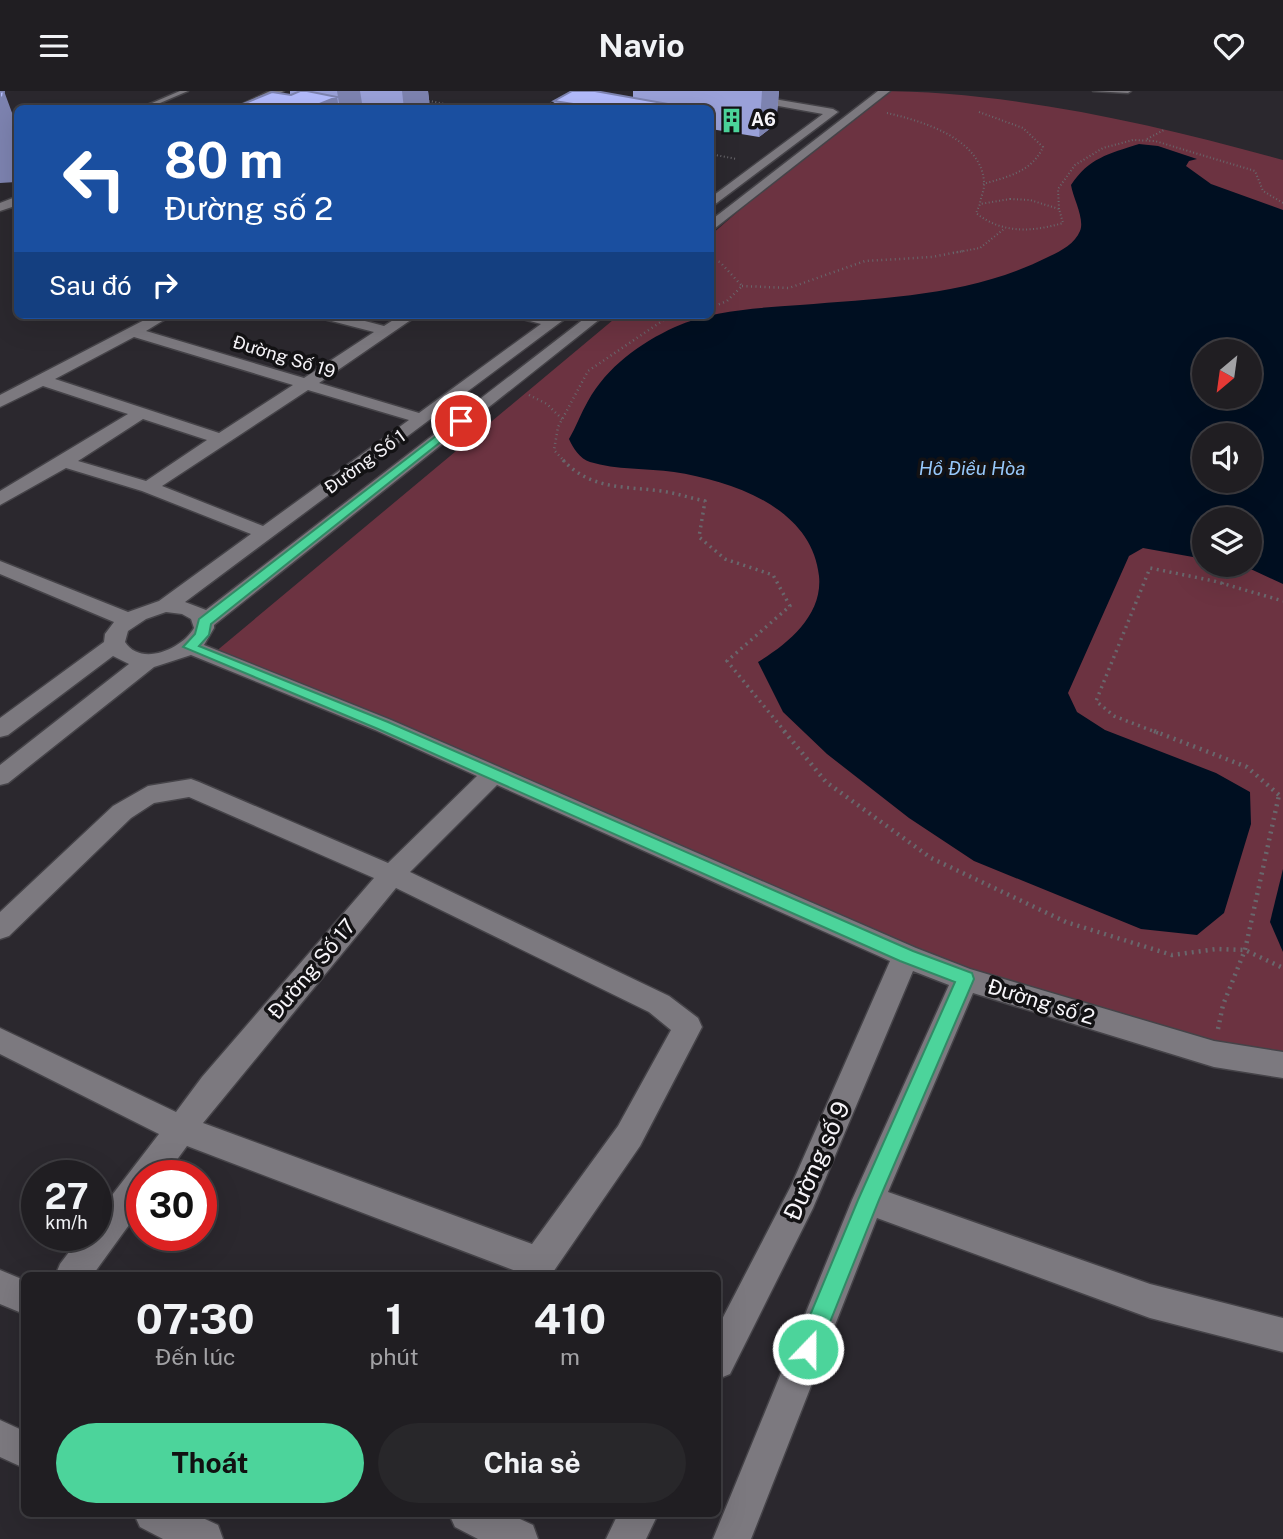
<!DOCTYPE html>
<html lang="vi">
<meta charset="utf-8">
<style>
body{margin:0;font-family:"Public Sans",sans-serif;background:#28272a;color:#f1f3f6;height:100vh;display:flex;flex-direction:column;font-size:26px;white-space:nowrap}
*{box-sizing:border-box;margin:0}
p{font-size:23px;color:#a2a2a5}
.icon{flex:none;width:38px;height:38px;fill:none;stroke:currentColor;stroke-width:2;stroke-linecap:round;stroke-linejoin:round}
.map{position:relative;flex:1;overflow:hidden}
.details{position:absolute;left:21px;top:1181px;width:700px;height:245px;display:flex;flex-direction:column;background:#201e22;border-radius:10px;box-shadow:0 7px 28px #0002,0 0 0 2px #3d3c40}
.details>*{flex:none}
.top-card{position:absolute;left:14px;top:14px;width:700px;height:214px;border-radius:10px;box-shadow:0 7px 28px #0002,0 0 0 2px #3d3c40;background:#1a4fa0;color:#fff;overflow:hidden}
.needle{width:46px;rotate:209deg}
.fabs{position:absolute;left:1192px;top:248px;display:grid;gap:14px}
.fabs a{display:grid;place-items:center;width:70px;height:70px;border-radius:50%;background:#201e22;box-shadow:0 7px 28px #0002,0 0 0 2px #3d3c40;font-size:35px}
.speed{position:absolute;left:21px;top:1069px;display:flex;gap:14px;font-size:35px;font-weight:700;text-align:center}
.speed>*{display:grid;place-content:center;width:91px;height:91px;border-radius:50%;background:#201e22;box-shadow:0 7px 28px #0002,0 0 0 2px #3d3c40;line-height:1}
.speed small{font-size:18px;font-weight:400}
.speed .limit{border:10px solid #d22;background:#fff;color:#111}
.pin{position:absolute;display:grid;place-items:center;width:60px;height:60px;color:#fff;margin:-30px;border:4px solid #fff;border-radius:50%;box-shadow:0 2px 7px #0007}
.me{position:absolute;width:77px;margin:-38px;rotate:22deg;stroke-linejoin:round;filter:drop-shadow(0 0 5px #0008)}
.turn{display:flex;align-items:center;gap:24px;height:147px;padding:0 35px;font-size:32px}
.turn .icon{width:91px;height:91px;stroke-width:2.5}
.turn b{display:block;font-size:49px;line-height:60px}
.then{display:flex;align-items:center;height:66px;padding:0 35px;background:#0003;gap:14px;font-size:26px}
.eta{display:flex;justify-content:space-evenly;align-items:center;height:119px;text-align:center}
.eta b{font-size:42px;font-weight:700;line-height:49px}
.primary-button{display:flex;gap:14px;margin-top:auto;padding:14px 35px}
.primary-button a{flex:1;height:80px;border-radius:42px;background:#4cd49b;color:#111;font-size:28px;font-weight:700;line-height:80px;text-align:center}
.primary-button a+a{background:#28272a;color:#f1f3f6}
header{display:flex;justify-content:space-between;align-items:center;height:91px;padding:0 35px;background:#201e22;font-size:32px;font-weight:700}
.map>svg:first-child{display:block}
.green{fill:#6c3341;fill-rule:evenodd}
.water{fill:#000f21;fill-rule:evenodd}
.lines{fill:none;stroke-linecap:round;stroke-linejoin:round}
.service-casing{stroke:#454348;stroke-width:3}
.minor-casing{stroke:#454348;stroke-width:3}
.path-far3{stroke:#69676c;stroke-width:2;stroke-dasharray:1 2.5;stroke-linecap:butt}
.path-far2{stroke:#69676c;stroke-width:2.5;stroke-dasharray:1 3.5;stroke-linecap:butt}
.path-far1{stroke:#69676c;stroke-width:3.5;stroke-dasharray:2 4.5;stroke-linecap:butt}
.path{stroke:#69676c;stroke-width:4.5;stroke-dasharray:2 5;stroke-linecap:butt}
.service{fill:#7c797f;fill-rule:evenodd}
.minor{fill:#7c797f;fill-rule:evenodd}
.wall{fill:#9aa1d9}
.shaded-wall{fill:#7d83b0}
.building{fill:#b3bbfc;stroke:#7d83b0;stroke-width:2}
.route{fill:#4cd49b;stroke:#318a65;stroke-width:2}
.labels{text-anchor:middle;stroke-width:7;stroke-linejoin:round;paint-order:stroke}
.far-poi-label{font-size:18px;font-weight:bold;fill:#f6f4f8;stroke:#131214;text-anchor:start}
.far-street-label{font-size:18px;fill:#f6f4f8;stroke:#131214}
.far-water-label{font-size:19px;font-style:italic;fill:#97c8fa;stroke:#131214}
.street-label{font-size:21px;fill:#f6f4f8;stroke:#131214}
.near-street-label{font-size:24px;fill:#f6f4f8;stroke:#131214}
</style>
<header><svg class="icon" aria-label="menu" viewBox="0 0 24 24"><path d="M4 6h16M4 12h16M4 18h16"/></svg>Navio<svg class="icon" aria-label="heart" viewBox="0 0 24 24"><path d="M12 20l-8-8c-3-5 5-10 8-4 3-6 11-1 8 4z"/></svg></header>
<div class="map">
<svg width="1283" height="1448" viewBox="0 0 1283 1448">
<rect width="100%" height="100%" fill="#2b282e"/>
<path class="green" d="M876 0C1010 0 1154 33 1283 69V969L1214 958 908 861 214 562 619 224H710L711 144ZM1204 261H1250V306H1204ZM1204 345H1250V390H1204ZM1204 429H1250V474H1204Z"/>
<g class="water">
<path d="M1139 53 1158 55 1197 68 1189 70 1186 75 1211 93 1283 119V493L1242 474H1250V429H1204V468L1143 457 1129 465 1068 602 1077 621 1105 639 1216 682 1250 701 1251 733 1224 822 1197 844 1141 838 974 770 909 727 827 663 783 621 758 571C788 553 823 524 819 485 812 417 733 390 674 381 647 377 616 379 590 371 580 368 573 357 569 348 576 336 581 322 588 310 607 276 640 252 675 236 713 219 759 217 800 214 884 207 971 205 1048 166 1059 161 1075 153 1080 140 1085 128 1073 107 1071 94 1089 67 1108 63 1139 53ZM1204 261H1250V306H1204ZM1204 345H1250V390H1204Z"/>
<path d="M1283 778V861L1270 831Z"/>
</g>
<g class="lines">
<defs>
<g id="service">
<path d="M180 0H188L146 18H138Z"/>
<path d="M1093 0H1131L1128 2Z"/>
</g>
<g id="minor">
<path d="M270 0H284L247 18H232Z"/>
<path d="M878 0H890L710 141V130Z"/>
<path d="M744 3 833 18 838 21 710 117V107L823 23 740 8 739 6Z"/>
<path d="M18 105V114L0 120V112Z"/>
<path d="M154 224H172L146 240 304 287 374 241 320 227 318 224H342L384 235 401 224H418L319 292 419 322 541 233 519 227 517 224H570L185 511 206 519 589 224H605L214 534V537L204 554 391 629 916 857 970 878 1214 950 1283 961V987L1214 976 973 902 888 1101 1150 1193 1283 1227V1261L1150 1227 877 1127 751 1448H713L852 1109 949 894 913 880 813 1117 730 1283 718 1288V1236L791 1095 890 870 497 694 410 781 669 905 698 927 702 936 640 1055 551 1184 529 1185 187 1055 165 1085H142V1116L92 1185H55L60 1173 82 1144H96V1125L159 1043 0 963V937L176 1021 202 986 374 787 189 706 154 712 131 727 9 845 0 848V821L113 715 148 695 191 688 199 691 388 772 477 685 375 639 191 564 154 576 8 692 0 694V674L129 573 113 565 8 644 0 646V627L104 551 105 543 114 531 0 483V470L128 521 159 510 251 443 142 400 66 377 0 414V400L128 323 43 295 0 316V304ZM134 246 293 294 219 342 55 288ZM308 299 409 329 263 435 162 395ZM143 328 207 349 146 390 78 370ZM166 521 182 523 191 528 194 537C182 558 141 576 125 551L128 540 146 528ZM396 797 649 921 671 939 618 1035 532 1153 203 1032Z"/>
<path d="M0 1179 24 1189V1223L0 1213Z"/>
<path d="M0 1329 24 1340V1377L0 1366Z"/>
<path d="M134 1423H194L218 1434 223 1448H163L140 1436Z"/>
<path d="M449 1423H509L533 1434 538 1448H478L455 1436Z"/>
<path d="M618 1423H658L646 1448H606Z"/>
</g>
</defs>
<use href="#service" class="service-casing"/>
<use href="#minor" class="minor-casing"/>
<g class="path-far3">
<path d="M425 9 469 18"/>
<path d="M541 18 559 8"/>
<path d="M979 21 1023 37 1043 56C1032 81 1007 86 983 93"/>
<path d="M887 22C922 30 980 47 984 90 985 98 981 105 980 112"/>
<path d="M1147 48 1164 39"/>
<path d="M710 63 737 68"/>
<path d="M1010 108 1030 109 1059 118 1063 132C1032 141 1002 143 976 122L980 113Z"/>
<path d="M1059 118 1058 98 1075 74 1103 57 1133 49 1155 50 1255 80 1263 100 1283 112"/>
<path d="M953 162 980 157 1004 138"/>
</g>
<g class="path-far2">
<path d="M710 168 720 171 742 195 727 210 710 217"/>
<path d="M742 195 789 197 865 170 932 166 963 160"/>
<path d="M529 304 547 313 562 328"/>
<path d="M565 371 554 359 558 336 588 280 671 224"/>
</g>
<g class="path-far1">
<path d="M563 369C591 399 624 395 661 400 676 402 690 407 705 410L699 446 725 468 773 484 790 515 727 570 786 642"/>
<path d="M1222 493 1229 474"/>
<path d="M1158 642 1114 625 1096 610 1150 477 1214 490 1283 510"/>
</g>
<g class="path">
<path d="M784 640 826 691 931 767 1066 831 1172 864 1217 858 1245 859 1283 877"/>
<path d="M1154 640 1247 676 1279 704"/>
<path d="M1218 938 1223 914 1245 859 1279 704"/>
</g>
<use href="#service" class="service"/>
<use href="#minor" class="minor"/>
</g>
<g class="wall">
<path d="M290 0H428L430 18H238V15L290 4Z"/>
<path d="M633 0H779L776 33 759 46 711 38 710 47V18H555L554 10 633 7Z"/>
</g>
<g class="shaded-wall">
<path d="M4 0 18 38V67H12L18 84 16 91 0 92V7Z"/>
<path d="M337 0H360L363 18H340Z"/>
<path d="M402 0H428L430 18H404Z"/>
<path d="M762 0H779L776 33 759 46Z"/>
<path d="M337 6 339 18 322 12Z"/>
</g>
<g class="building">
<path d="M4 0 3 6 0 7V1Z"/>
<path d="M300 0H307L337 6 322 12 351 18H249L238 15 272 1 291 4Z"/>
<path d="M572 0H595L696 18H590L592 16 554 10Z"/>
</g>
<path class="route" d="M458 328 467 330 211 533 209 544 199 555 388 631 913 860 972 882 974 888 879 1109 816 1266 808 1269 800 1266 796 1258 858 1109 955 891 900 870 378 638 183 556 195 543 199 528Z"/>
<defs>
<symbol id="building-bare" viewBox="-9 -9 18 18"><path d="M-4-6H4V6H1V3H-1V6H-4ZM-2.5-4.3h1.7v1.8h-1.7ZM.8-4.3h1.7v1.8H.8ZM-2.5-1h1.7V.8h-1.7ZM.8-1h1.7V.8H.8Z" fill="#4cd49b" stroke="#131214" stroke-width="2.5" paint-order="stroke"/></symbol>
</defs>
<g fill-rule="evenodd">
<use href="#building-bare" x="714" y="12" width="35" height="35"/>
</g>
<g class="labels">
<g class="far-poi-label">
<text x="751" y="35">A6</text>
</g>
<g class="far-street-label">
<text transform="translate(284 266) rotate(17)" y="6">Đường Số 19</text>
<text transform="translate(365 371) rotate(-36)" y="6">Đường Số 1</text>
</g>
<g class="far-water-label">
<text x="972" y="384">Hồ Điều Hòa</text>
</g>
<g class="street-label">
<text transform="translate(312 878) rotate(-50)" y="7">Đường Số 17</text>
<text transform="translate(1041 911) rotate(17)" y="7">Đường số 2</text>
</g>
<g class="near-street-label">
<text transform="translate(817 1070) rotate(-66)" y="8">Đường số 9</text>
</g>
</g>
</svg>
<div class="fabs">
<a><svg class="needle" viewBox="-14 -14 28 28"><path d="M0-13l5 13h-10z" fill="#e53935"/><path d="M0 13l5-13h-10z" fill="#a2a2a5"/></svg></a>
<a><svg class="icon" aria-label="sound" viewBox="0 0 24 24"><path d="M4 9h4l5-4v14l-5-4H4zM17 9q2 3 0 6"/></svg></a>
<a><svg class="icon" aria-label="layers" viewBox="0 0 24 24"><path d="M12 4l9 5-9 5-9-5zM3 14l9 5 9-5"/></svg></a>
</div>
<div class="speed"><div>27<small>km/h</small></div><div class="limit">30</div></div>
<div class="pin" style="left:461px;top:330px;background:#d93025"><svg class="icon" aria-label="arrive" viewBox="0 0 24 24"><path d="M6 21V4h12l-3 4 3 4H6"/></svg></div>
<svg class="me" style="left:808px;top:1258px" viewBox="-20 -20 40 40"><circle r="17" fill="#4cd49b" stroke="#fff" stroke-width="3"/><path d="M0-11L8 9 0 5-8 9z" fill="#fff"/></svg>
<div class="top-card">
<div class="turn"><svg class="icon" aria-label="left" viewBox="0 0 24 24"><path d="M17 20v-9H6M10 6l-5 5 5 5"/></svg><div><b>80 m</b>Đường số 2</div></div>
<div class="then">Sau đó<svg class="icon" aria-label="right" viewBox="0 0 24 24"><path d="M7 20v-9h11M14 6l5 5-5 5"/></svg></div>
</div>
<section class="details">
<div class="eta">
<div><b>07:30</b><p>Đến lúc</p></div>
<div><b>1</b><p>phút</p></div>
<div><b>410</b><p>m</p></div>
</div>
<div class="primary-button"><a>Thoát</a><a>Chia sẻ</a></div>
</section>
</div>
